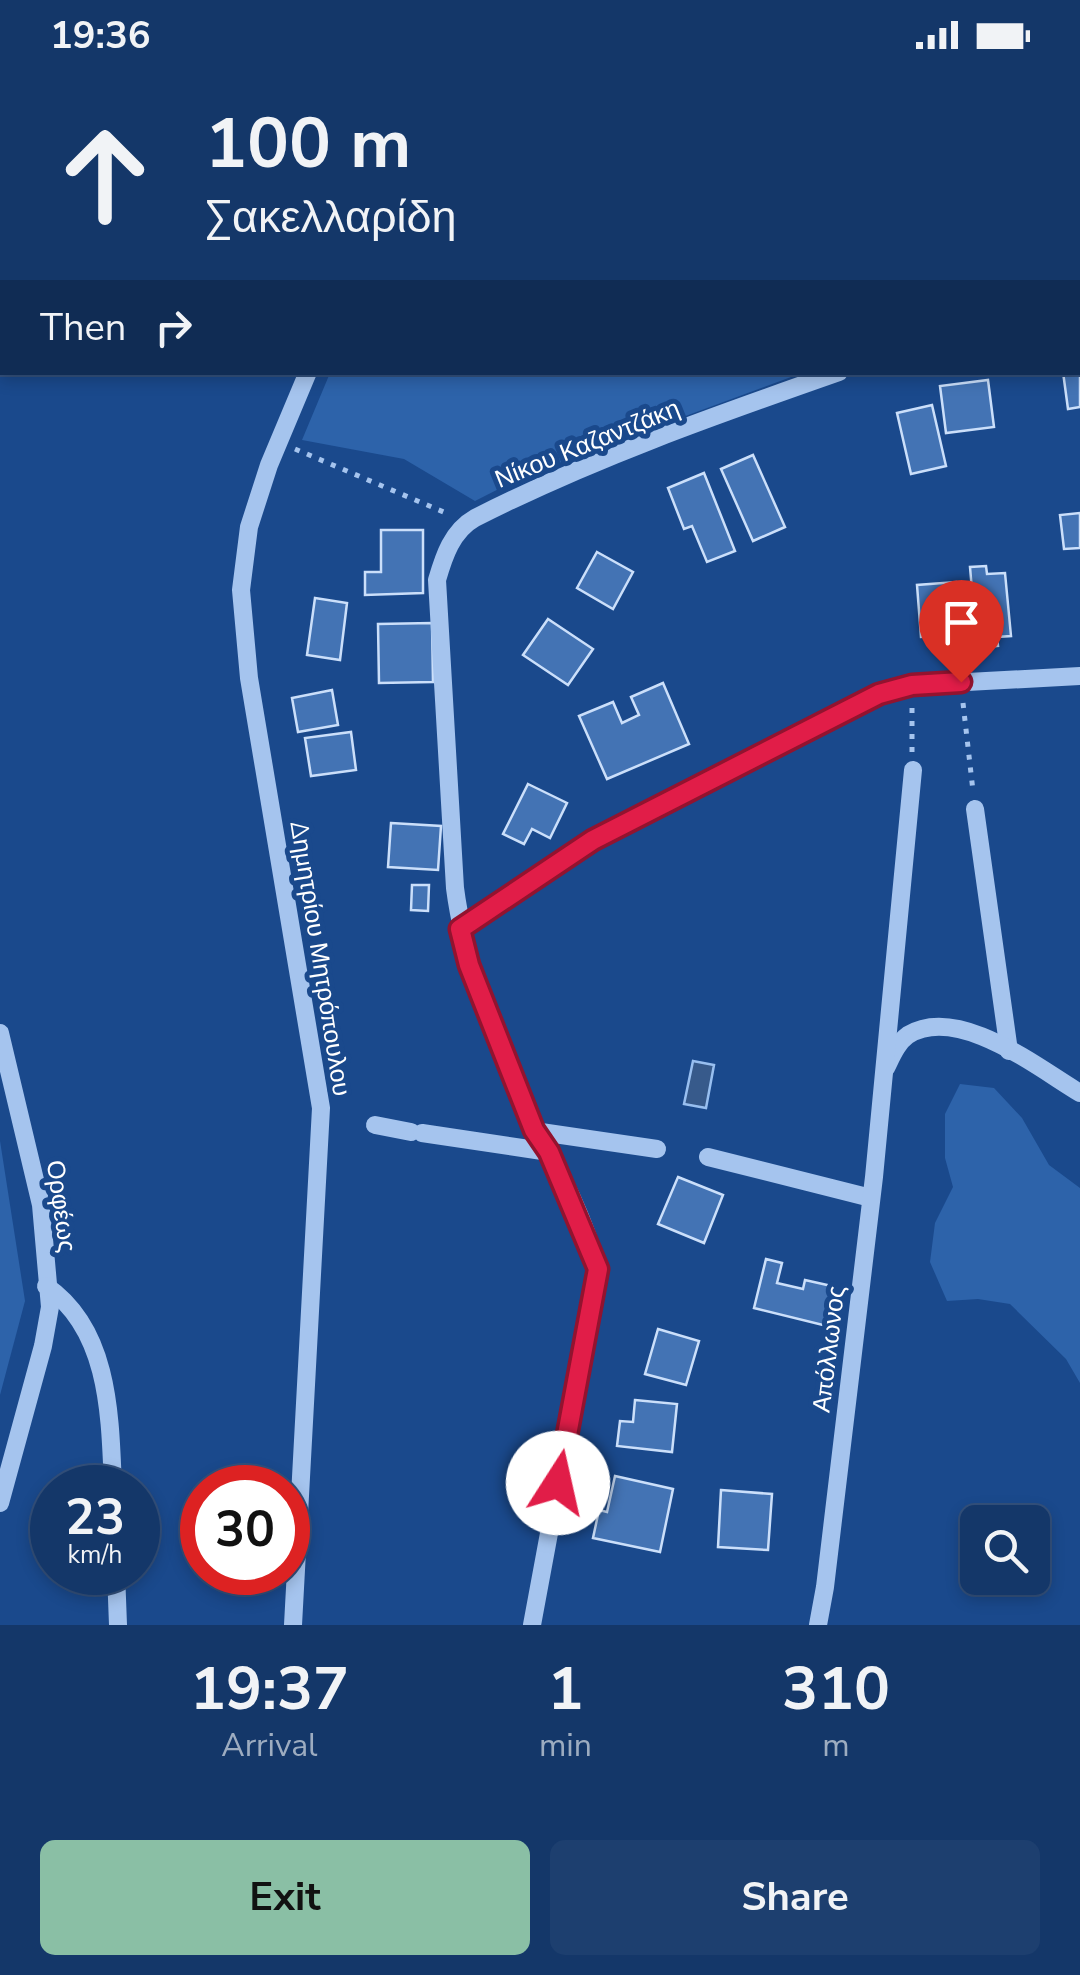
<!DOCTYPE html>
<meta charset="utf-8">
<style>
body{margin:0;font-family:"Nunito Sans",sans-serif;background:#1d3f6f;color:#f1f3f6;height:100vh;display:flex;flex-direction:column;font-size:38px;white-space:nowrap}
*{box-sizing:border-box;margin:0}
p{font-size:32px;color:#9dacc0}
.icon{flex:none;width:55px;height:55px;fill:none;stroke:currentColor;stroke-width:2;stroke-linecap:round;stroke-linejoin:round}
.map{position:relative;height:1555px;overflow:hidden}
.side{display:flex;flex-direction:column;background:#143769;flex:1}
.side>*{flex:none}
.guide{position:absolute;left:0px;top:0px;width:1080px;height:305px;box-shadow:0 5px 15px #0003,0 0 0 2px #33517d;background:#143769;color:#f1f3f6;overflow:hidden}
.tools{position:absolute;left:960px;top:1435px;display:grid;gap:20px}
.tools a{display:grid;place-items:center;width:90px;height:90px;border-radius:15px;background:#143769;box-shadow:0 5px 15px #0003,0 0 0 2px #33517d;font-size:50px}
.speed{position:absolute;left:30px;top:1395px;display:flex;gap:20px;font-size:50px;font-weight:700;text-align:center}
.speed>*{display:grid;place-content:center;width:130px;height:130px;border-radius:50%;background:#143769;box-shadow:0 5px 15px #0003,0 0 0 2px #33517d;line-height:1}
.speed small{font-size:25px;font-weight:400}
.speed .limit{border:15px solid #d22;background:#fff;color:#111}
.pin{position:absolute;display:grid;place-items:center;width:85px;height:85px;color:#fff;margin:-102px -42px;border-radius:50% 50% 50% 0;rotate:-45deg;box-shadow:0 0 10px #0007}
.pin .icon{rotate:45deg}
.me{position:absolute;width:110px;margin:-55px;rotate:10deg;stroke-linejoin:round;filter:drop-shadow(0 0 8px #0008)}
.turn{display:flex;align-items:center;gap:35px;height:210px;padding:0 40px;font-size:45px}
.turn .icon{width:130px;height:130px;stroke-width:2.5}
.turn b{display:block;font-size:70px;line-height:85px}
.then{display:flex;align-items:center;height:95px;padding:0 40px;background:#0003;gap:20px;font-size:38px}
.eta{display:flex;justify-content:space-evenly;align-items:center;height:170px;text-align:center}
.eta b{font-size:60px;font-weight:700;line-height:70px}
.action{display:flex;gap:20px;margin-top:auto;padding:20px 40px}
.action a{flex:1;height:115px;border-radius:15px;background:#8abfa5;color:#111;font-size:40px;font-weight:700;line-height:115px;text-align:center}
.action a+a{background:#1d3f6f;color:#f1f3f6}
.status{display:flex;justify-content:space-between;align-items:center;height:70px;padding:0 50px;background:#143769;direction:ltr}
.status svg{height:28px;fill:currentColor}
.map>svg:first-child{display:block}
.green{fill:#2d63aa}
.water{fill:#375a8b;stroke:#98bff0;stroke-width:2.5}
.building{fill:#4373b4;stroke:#cbdffa;stroke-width:2.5}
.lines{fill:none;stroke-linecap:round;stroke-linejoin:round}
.path{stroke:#a5c4ee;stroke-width:5;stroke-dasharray:5 8;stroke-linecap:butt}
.minor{stroke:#a5c4ee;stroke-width:18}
.route-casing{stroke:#92132f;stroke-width:25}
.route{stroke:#e11d48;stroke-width:18}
.labels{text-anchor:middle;stroke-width:10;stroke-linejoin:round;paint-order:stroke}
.street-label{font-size:25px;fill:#fff;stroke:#1a498c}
</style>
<div class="status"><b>19:36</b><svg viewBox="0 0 49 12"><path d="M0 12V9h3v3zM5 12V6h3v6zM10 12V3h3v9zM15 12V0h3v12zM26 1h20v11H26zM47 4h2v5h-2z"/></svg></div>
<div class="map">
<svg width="1080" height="1555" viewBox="0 0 1080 1555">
<rect width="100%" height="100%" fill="#1a498c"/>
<g class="green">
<path d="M573 0H1080V222L1078 223V2H570Z"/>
<path d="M330 303H802L526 405 475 431 404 389 302 370Z"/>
<path d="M960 1014 994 1018 1022 1048 1049 1095 1080 1118V1313L1066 1289 1010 1234 978 1229 947 1231 930 1192 935 1153 953 1117 945 1088V1044Z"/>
<path d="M0 1071 25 1231 0 1325Z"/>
</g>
<path class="water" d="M693 991 714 995 706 1038 684 1034Z"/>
<g class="building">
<path d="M1080 280V337L1068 339 1063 302H1078Z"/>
<path d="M988 310 994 357 946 363 940 316Z"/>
<path d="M932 335 946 396 911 404 897 343Z"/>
<path d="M753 385 785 457 753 471 721 399Z"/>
<path d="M704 403 735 481 707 492 692 456 684 459 668 418Z"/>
<path d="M1080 443V478L1064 479 1060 445Z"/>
<path d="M381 460H423V523L365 525V502H381Z"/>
<path d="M597 482 633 502 613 539 577 518Z"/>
<path d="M986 496 987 504 1005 503 1011 566 997 567 998 576 977 578 970 497Z"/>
<path d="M956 512 959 564 921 567 917 515Z"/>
<path d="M315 528 347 533 340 590 307 585Z"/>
<path d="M548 549 593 579 568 615 523 585Z"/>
<path d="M432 553 433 612 379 613 378 554Z"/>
<path d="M663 613 689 674 607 709 579 646 613 632 622 653 639 645 631 627Z"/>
<path d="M332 620 338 655 298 662 292 628Z"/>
<path d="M351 662 356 700 311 706 305 668Z"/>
<path d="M528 714 567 733 550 768 532 759 524 774 503 764Z"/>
<path d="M391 753 441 756 438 800 388 797Z"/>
<path d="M412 815H429L428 841 411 840Z"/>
<path d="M678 1107 723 1125 704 1173 658 1154Z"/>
<path d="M766 1189 782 1193 777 1213 803 1219 805 1210 836 1217 827 1256 754 1238Z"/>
<path d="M658 1259 699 1271 686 1315 645 1304Z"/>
<path d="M635 1330 677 1334 672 1382 617 1376 620 1351 633 1352Z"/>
<path d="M615 1406 673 1419 660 1482 593 1468 599 1440 607 1442Z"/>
<path d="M721 1420 772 1424 768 1480 718 1477Z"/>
</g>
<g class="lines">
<g class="path">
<path d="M295 379 446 443"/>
<path d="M963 633 973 721"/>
<path d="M912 638V682"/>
</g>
<g class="minor">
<path d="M550 2 552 0"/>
<path d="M1078 233H1080"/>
<path d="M975 739 1009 981"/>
<path d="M460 859 593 770 879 624 912 615 1080 606"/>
<path d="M0 963 41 1135 50 1237 43 1276 0 1433"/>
<path d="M886 998C892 986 897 973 908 965 958 934 1038 998 1080 1023"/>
<path d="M375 1055 411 1062"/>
<path d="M534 1061 657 1079"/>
<path d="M422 1063 549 1082"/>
<path d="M708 1087 871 1128"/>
<path d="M46 1216C110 1260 110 1346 113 1418"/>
<path d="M116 1502 118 1555"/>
<path d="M293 1555 321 1038 249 608 241 520 249 457 269 395 308 302"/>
<path d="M532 1555 598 1199C585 1152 562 1101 534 1061 503 981 466 904 455 818L437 510C444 486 452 461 475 448 591 389 716 345 839 302"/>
<path d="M818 1555 825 1517 874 1107 913 700"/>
</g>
</g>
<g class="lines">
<defs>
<path id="route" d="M558 1413 598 1199 549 1082 534 1060 469 895 460 859 593 770 879 624 912 615 961 612"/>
</defs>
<use href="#route" class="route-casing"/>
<use href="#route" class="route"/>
</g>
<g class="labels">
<g class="street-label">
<text transform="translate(587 373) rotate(-22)" y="9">Νίκου Καζαντζάκη</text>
<text transform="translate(321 888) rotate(81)" y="9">Δημητρίου Μητρόπουλου</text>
<text transform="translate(62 1136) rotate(82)" y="9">Ορφέως</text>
<text transform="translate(828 1279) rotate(-83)" y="9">Απόλλωνος</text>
</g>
</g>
</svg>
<div class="tools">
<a><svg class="icon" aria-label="search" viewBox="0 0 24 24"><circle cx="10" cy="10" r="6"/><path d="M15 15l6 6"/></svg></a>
</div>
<div class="speed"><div>23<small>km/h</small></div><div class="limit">30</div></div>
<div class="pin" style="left:961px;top:612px;background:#d93025"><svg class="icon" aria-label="arrive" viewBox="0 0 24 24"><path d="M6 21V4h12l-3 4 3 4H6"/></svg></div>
<svg class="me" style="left:558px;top:1413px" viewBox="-20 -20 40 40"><circle r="19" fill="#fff"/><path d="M0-13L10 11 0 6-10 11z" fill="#e11d48"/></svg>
<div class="guide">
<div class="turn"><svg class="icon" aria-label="ahead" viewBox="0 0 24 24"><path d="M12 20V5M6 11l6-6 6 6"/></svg><div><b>100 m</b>Σακελλαρίδη</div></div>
<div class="then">Then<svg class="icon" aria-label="right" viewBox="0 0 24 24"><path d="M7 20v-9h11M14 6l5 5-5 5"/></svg></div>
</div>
</div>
<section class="side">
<div class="eta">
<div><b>19:37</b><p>Arrival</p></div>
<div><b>1</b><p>min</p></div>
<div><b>310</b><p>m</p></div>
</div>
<div class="action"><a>Exit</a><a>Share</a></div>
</section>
